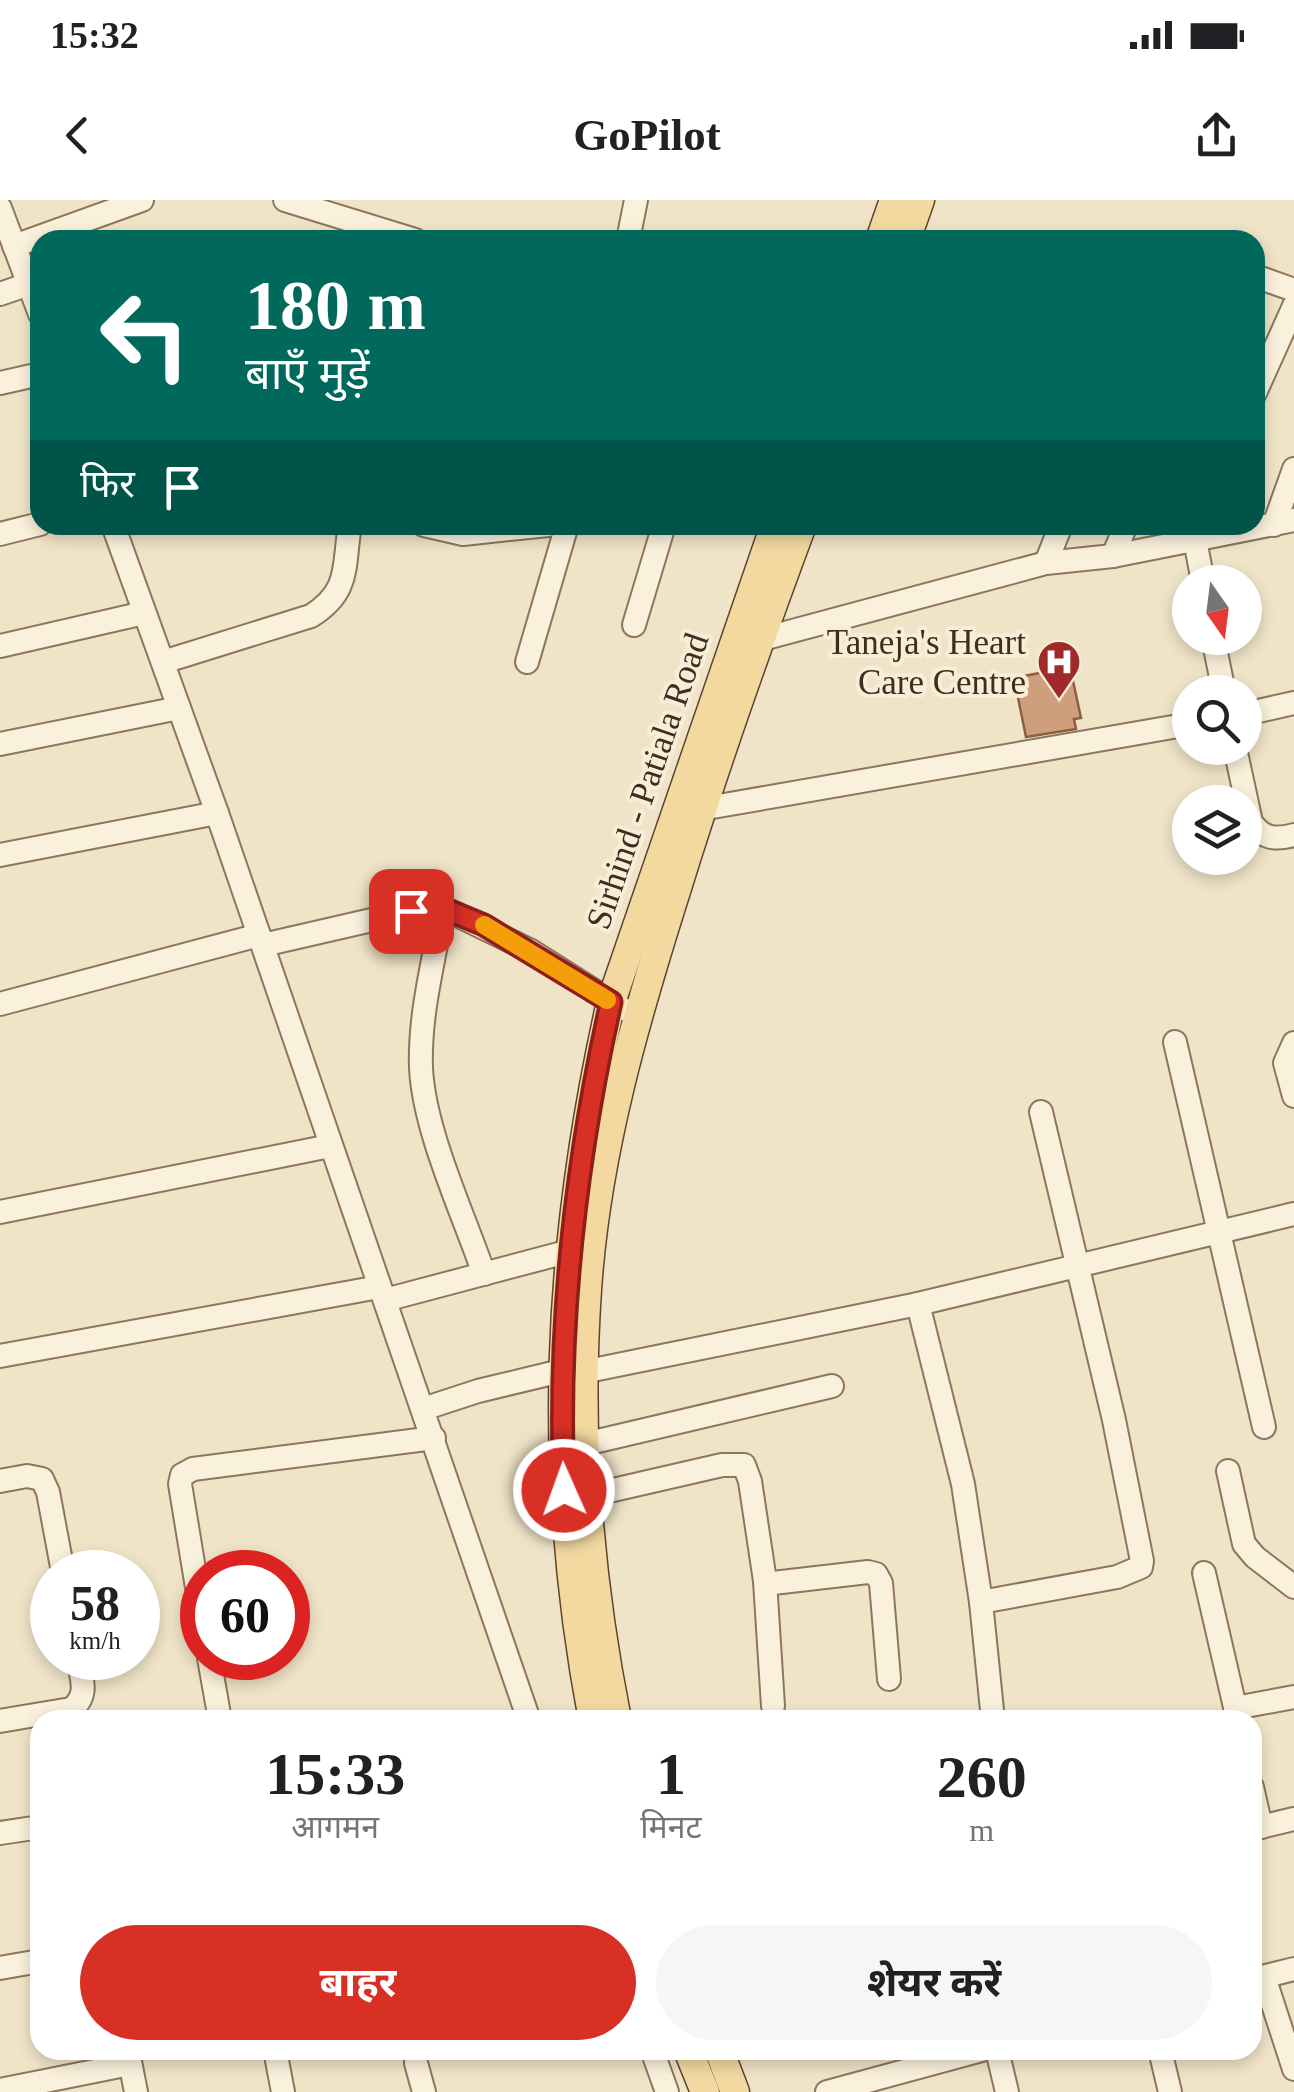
<!DOCTYPE html>
<html lang="hi">
<meta charset="utf-8">
<style>
body{margin:0;font-family:"Times New Roman","Noto Sans Devanagari",serif;background:#f6f6f6;color:#202124;height:100vh;display:flex;flex-direction:column;font-size:38px;white-space:nowrap}
*{box-sizing:border-box;margin:0}
p{font-size:32px;color:#757577}
.icon{flex:none;width:55px;height:55px;fill:none;stroke:currentColor;stroke-width:2;stroke-linecap:round;stroke-linejoin:round}
.map{position:relative;flex:1;overflow:hidden}
.sheet{position:absolute;left:30px;top:1510px;width:1232px;height:350px;display:flex;flex-direction:column;background:#fff;border-radius:30px;box-shadow:0 5px 15px #0003}
.sheet>*{flex:none}
.hud{position:absolute;left:30px;top:30px;width:1235px;height:305px;border-radius:30px;box-shadow:0 5px 15px #0003;background:#00695c;color:#fff;overflow:hidden}
.needle{width:65px;rotate:166deg}
.fabs{position:absolute;left:1172px;top:365px;display:grid;gap:20px}
.fabs a{display:grid;place-items:center;width:90px;height:90px;border-radius:50%;background:#fff;box-shadow:0 5px 15px #0003;font-size:50px}
.speed{position:absolute;left:30px;top:1350px;display:flex;gap:20px;font-size:50px;font-weight:700;text-align:center}
.speed>*{display:grid;place-content:center;width:130px;height:130px;border-radius:50%;background:#fff;box-shadow:0 5px 15px #0003;line-height:1}
.speed small{font-size:25px;font-weight:400}
.speed .limit{border:15px solid #d22;background:#fff;color:#111}
.pin{position:absolute;display:grid;place-items:center;width:85px;height:85px;color:#fff;margin:-42px;border-radius:20px;box-shadow:0 5px 15px #0006}
.me{position:absolute;width:110px;margin:-55px;rotate:358deg;stroke-linejoin:round;filter:drop-shadow(0 0 8px #0008)}
.turn{display:flex;align-items:center;gap:35px;height:210px;padding:0 50px;font-size:45px}
.turn .icon{width:130px;height:130px;stroke-width:2.5}
.turn b{display:block;font-size:70px;line-height:85px}
.then{display:flex;align-items:center;height:95px;padding:0 50px;background:#0003;gap:20px;font-size:38px}
.eta{display:flex;justify-content:space-evenly;align-items:center;height:170px;text-align:center}
.eta b{font-size:60px;font-weight:700;line-height:70px}
.button{display:flex;gap:20px;margin-top:auto;padding:20px 50px}
.button a{flex:1;height:115px;border-radius:60px;background:#d93025;color:#fff;font-size:40px;font-weight:700;line-height:115px;text-align:center}
.button a+a{background:#f6f6f6;color:#202124}
.status{display:flex;justify-content:space-between;align-items:center;height:70px;padding:0 50px;background:#fff;direction:ltr}
.status svg{height:28px;fill:currentColor}
header{display:flex;justify-content:space-between;align-items:center;height:130px;padding:0 50px;background:#fff;font-size:45px;font-weight:700}
.map>svg:first-child{display:block}
.building{fill:#cf9f7d;stroke:#8d5f41;stroke-width:2.5}
.lines{fill:none;stroke-linecap:round;stroke-linejoin:round}
.minor-casing{stroke:#8d765c;stroke-width:26}
.major-casing{stroke:#5b4430;stroke-width:31}
.minor{stroke:#faf1dc;stroke-width:22}
.major{stroke:#f3d9a0;stroke-width:28}
.route-casing{stroke:#8d1f18;stroke-width:25}
.route{stroke:#d93025;stroke-width:18}
.slow{stroke:#f59e0b;stroke-width:18}
.labels{text-anchor:middle;stroke-width:8;stroke-linejoin:round;paint-order:stroke}
.poi-label{font-size:35px;fill:#3d2e20;stroke:#f7eed8;text-anchor:end}
.street-label{font-size:35px;fill:#3d2e20;stroke:#f7eed8}
</style>
<div class="status"><b>15:32</b><svg viewBox="0 0 49 12"><path d="M0 12V9h3v3zM5 12V6h3v6zM10 12V3h3v9zM15 12V0h3v12zM26 1h20v11H26zM47 4h2v5h-2z"/></svg></div>
<header><svg class="icon" aria-label="back" viewBox="0 0 24 24"><path d="M15 5l-7 7 7 7"/></svg>GoPilot<svg class="icon" aria-label="share" viewBox="0 0 24 24"><path d="M12 15V3M7 8l5-5 5 5M5 13v7h14v-7"/></svg></header>
<div class="map">
<svg width="1294" height="1892" viewBox="0 0 1294 1892">
<rect width="100%" height="100%" fill="#f0e4c8"/>
<path class="building" d="M1070 467 1081 518 1074 519 1076 529 1026 537 1014 478Z"/>
<g class="lines">
<defs>
<g id="minor">
<path d="M285 0 415 40"/>
<path d="M0 8 40 114"/>
<path d="M628 40 636 0"/>
<path d="M14 46 142 0"/>
<path d="M1255 76 1294 90"/>
<path d="M0 94 29 84"/>
<path d="M0 183 40 174"/>
<path d="M1255 193 1294 106"/>
<path d="M113 325 217 613 529 1520"/>
<path d="M424 325 463 334 548 325"/>
<path d="M1274 325 1294 269"/>
<path d="M1199 327 1195 340 1203 382"/>
<path d="M0 334 40 324"/>
<path d="M1113 356 1126 325"/>
<path d="M1046 363 1061 325"/>
<path d="M634 425 664 325"/>
<path d="M1213 438 1224 492"/>
<path d="M759 440 1046 363 1113 356 1294 320"/>
<path d="M0 446 144 413"/>
<path d="M163 462 311 416C351 391 343 366 350 325"/>
<path d="M527 462 567 325"/>
<path d="M1245 514 1294 503"/>
<path d="M0 544 179 508"/>
<path d="M1235 548 1251 622C1263 639 1275 640 1294 635"/>
<path d="M701 609 1190 524"/>
<path d="M0 655 217 613"/>
<path d="M443 708C434 760 419 815 421 868 424 931 463 1013 484 1074"/>
<path d="M263 745 411 711 443 708 531 751 623 809"/>
<path d="M0 804 259 735"/>
<path d="M1175 842 1264 1227"/>
<path d="M1294 843 1285 863 1294 896"/>
<path d="M0 1012 330 946"/>
<path d="M385 1100 570 1051"/>
<path d="M918 1104 963 1284 981 1402 993 1520"/>
<path d="M0 1156 379 1087"/>
<path d="M583 1172 918 1104 1294 1014"/>
<path d="M423 1209 478 1191 561 1171"/>
<path d="M585 1244 832 1186"/>
<path d="M1228 1271 1244 1344 1255 1357 1294 1387"/>
<path d="M0 1281 27 1276 42 1279 48 1292 63 1372"/>
<path d="M587 1296 722 1265H744L750 1281 765 1381 773 1506"/>
<path d="M1204 1373 1238 1520"/>
<path d="M765 1381 773 1383 868 1372 876 1374 881 1383 889 1479"/>
<path d="M981 1402 1117 1377 1141 1367 1142 1361 1114 1220 1041 912"/>
<path d="M202 1418 180 1284 182 1275 193 1269 434 1238"/>
<path d="M209 1458 220 1520"/>
<path d="M1235 1508 1294 1497"/>
<path d="M0 1521 71 1509C90 1496 81 1477 78 1458"/>
<path d="M1252 1587 1261 1627"/>
<path d="M1252 1629 1294 1619"/>
<path d="M0 1633 40 1627"/>
<path d="M0 1768 40 1761"/>
<path d="M1264 1777 1294 1869"/>
<path d="M1254 1779 1294 1769"/>
<path d="M275 1850 283 1892"/>
<path d="M652 1850 667 1892"/>
<path d="M997 1850 1007 1892"/>
<path d="M1160 1850 1170 1892"/>
<path d="M128 1851 136 1892"/>
<path d="M416 1863 424 1892"/>
<path d="M0 1890 130 1864"/>
<path d="M827 1892 982 1850"/>
</g>
<g id="major">
<path d="M880 40 894 0"/>
<path d="M906 40 920 0"/>
<path d="M593 1520C546 1272 556 1048 611 802L775 325"/>
<path d="M617 1520C589 1379 577 1233 587 1090 596 954 635 820 676 691 714 568 757 446 802 325"/>
<path d="M688 1850 705 1892"/>
<path d="M719 1850 735 1892"/>
</g>
</defs>
<use href="#minor" class="minor-casing"/>
<use href="#major" class="major-casing"/>
<use href="#minor" class="minor"/>
<use href="#major" class="major"/>
</g>
<g class="lines">
<defs>
<path id="route" d="M411 711 443 708 484 725 611 802C575 963 557 1125 564 1290"/>
</defs>
<use href="#route" class="route-casing"/>
<use href="#route" class="route"/>
<path class="slow" d="M484 725 607 800"/>
</g>
<defs>
<symbol id="hospital-pin" viewBox="-11 -11 22 30"><path d="M0 17L-7.5 6A9.5 9.5 0 1 1 7.5 6Z" fill="#9e2a2b" stroke="#f7eed8"/><path d="M-5-5h3v3.5h4V-5h3V5h-3V1.5h-4V5h-3Z" fill="#fff"/></symbol>
</defs>
<g fill-rule="evenodd">
<use href="#hospital-pin" x="1034" y="437" width="50" height="68"/>
</g>
<g class="labels">
<g class="poi-label">
<text x="1026" y="454">Taneja's Heart<tspan x="1026" dy="40">Care Centre</tspan></text>
</g>
<g class="street-label">
<text transform="translate(647 581) rotate(-71)" y="12">Sirhind - Patiala Road</text>
</g>
</g>
</svg>
<div class="fabs">
<a><svg class="needle" viewBox="-14 -14 28 28"><path d="M0-13l5 13h-10z" fill="#e53935"/><path d="M0 13l5-13h-10z" fill="#757577"/></svg></a>
<a><svg class="icon" aria-label="search" viewBox="0 0 24 24"><circle cx="10" cy="10" r="6"/><path d="M15 15l6 6"/></svg></a>
<a><svg class="icon" aria-label="layers" viewBox="0 0 24 24"><path d="M12 4l9 5-9 5-9-5zM3 14l9 5 9-5"/></svg></a>
</div>
<div class="speed"><div>58<small>km/h</small></div><div class="limit">60</div></div>
<div class="pin" style="left:411px;top:711px;background:#d93025"><svg class="icon" aria-label="arrive" viewBox="0 0 24 24"><path d="M6 21V4h12l-3 4 3 4H6"/></svg></div>
<svg class="me" style="left:564px;top:1290px" viewBox="-20 -20 40 40"><circle r="17" fill="#d93025" stroke="#fff" stroke-width="3"/><path d="M0-11L8 9 0 5-8 9z" fill="#fff"/></svg>
<div class="hud">
<div class="turn"><svg class="icon" aria-label="left" viewBox="0 0 24 24"><path d="M17 20v-9H6M10 6l-5 5 5 5"/></svg><div><b>180 m</b>बाएँ मुड़ें</div></div>
<div class="then">फिर<svg class="icon" aria-label="arrive" viewBox="0 0 24 24"><path d="M6 21V4h12l-3 4 3 4H6"/></svg></div>
</div>
<section class="sheet">
<div class="eta">
<div><b>15:33</b><p>आगमन</p></div>
<div><b>1</b><p>मिनट</p></div>
<div><b>260</b><p>m</p></div>
</div>
<div class="button"><a>बाहर</a><a>शेयर करें</a></div>
</section>
</div>
